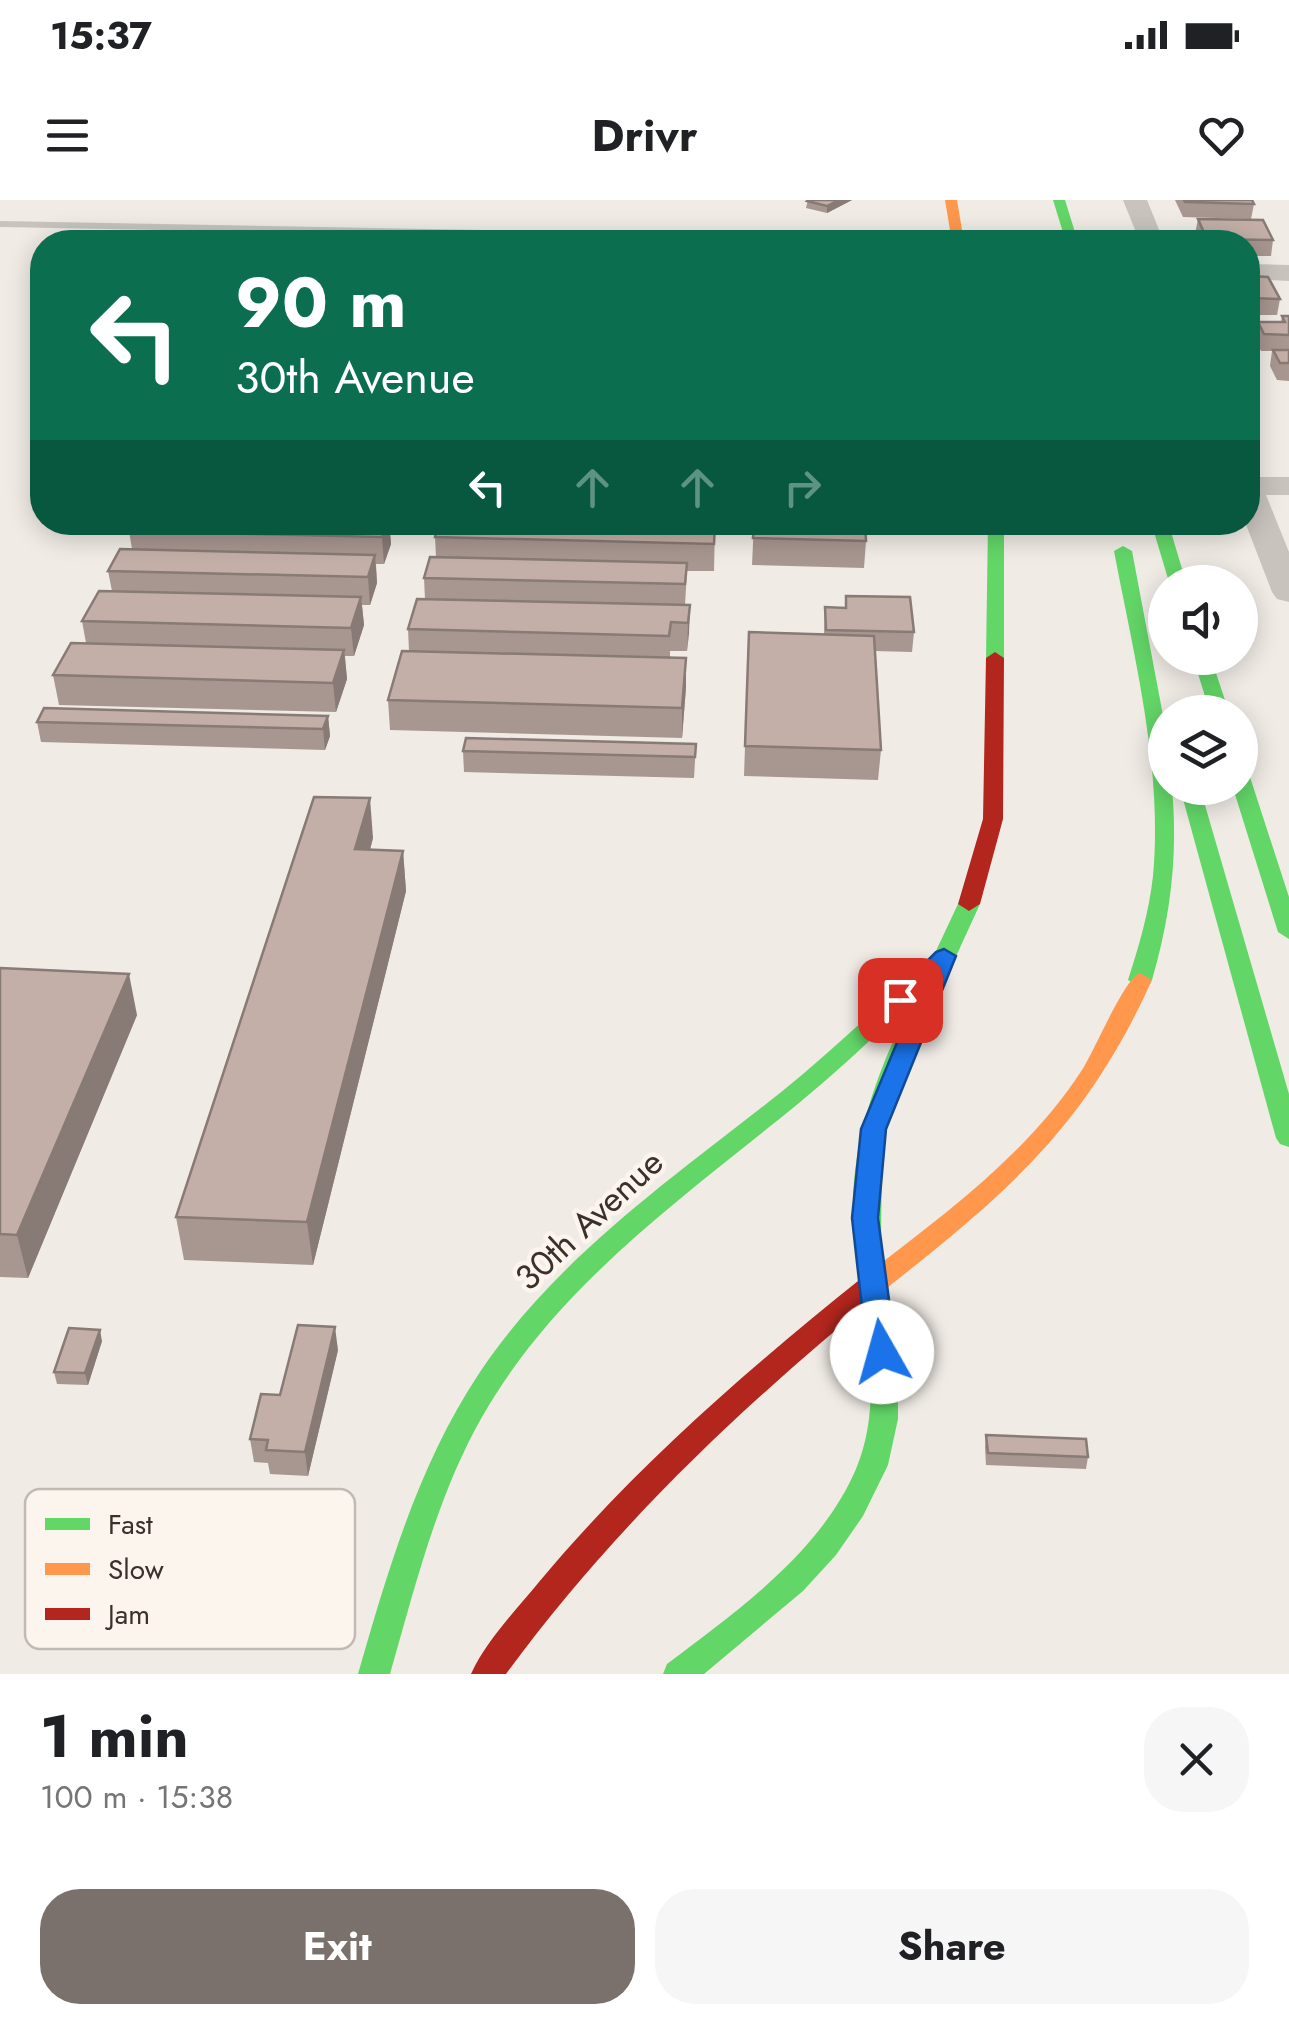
<!DOCTYPE html>
<meta charset="utf-8">
<style>
body{margin:0;font-family:Jost,sans-serif;background:#f6f6f6;color:#202124;height:100vh;display:flex;flex-direction:column;font-size:38px;white-space:nowrap}
*{box-sizing:border-box;margin:0}
p{font-size:32px;color:#757577}
.icon{flex:none;width:55px;height:55px;fill:none;stroke:currentColor;stroke-width:2;stroke-linecap:round;stroke-linejoin:round}
.map{position:relative;height:1474px;overflow:hidden}
.panel{display:flex;flex-direction:column;background:#fff;flex:1}
.panel>*{flex:none}
.banner{position:absolute;left:30px;top:30px;width:1230px;height:305px;border-radius:40px;box-shadow:0 5px 25px #0003;background:#0b6e4f;color:#fff;overflow:hidden}
.tools{position:absolute;left:1148px;top:365px;display:grid;gap:20px}
.tools a{display:grid;place-items:center;width:110px;height:110px;border-radius:50%;background:#fff;box-shadow:0 5px 25px #0003;font-size:50px}
.pin{position:absolute;display:grid;place-items:center;width:85px;height:85px;color:#fff;margin:-42px;border-radius:20px;box-shadow:0 5px 15px #0006}
.me{position:absolute;width:110px;margin:-55px;rotate:353deg;stroke-linejoin:round;filter:drop-shadow(0 0 8px #0008)}
.turn{display:flex;align-items:center;gap:35px;height:210px;padding:0 40px;font-size:45px}
.turn .icon{width:130px;height:130px;stroke-width:2.5}
.turn b{display:block;font-size:70px;line-height:85px}
.lanes{display:flex;align-items:center;height:95px;padding:0 40px;background:#0003;justify-content:center;gap:50px;direction:ltr}
.lanes .off{opacity:.35}
.round{display:grid;place-items:center;flex:none;width:105px;height:105px;border-radius:40px;background:#f6f6f6}
.summary{display:flex;align-items:center;justify-content:space-between;height:170px;padding:0 40px}
h1{font-size:60px;font-weight:700;line-height:75px}
.button{display:flex;gap:20px;margin-top:auto;padding:20px 40px}
.button a{flex:1;height:115px;border-radius:40px;background:#7a716c;color:#fff;font-size:40px;font-weight:700;line-height:115px;text-align:center}
.button a+a{background:#f6f6f6;color:#202124}
.status{display:flex;justify-content:space-between;align-items:center;height:70px;padding:0 50px;background:#fff;direction:ltr}
.status svg{height:28px;fill:currentColor}
header{display:flex;justify-content:space-between;align-items:center;height:130px;padding:0 40px;background:#fff;font-size:45px;font-weight:700}
.map>svg:first-child{display:block}
.lines{fill:none;stroke-linecap:round;stroke-linejoin:round}
.lane{fill:#c9c3be;fill-rule:evenodd}
.street{fill:#c9c3be;fill-rule:evenodd}
.fast{fill:#63d668;fill-rule:evenodd}
.slow{fill:#ff974d;fill-rule:evenodd}
.jam{fill:#b3261e;fill-rule:evenodd}
.wall{fill:#a89690}
.shaded-wall{fill:#887a75}
.building{fill:#c3afa7;stroke:#887a75;stroke-width:2.5}
.route{fill:#1a73e8;stroke:#114b97;stroke-width:2.5}
.labels{text-anchor:middle;stroke-width:9;stroke-linejoin:round;paint-order:stroke}
.near-street-label{font-size:35px;fill:#3b302b;stroke:#fbf5ee}
.key{fill:#fbf5ee;stroke:#c1bab4;stroke-width:2.5}
.key-label{font-size:28px;fill:#3b302b}
</style>
<div class="status"><b>15:37</b><svg viewBox="0 0 49 12"><path d="M0 12V9h3v3zM5 12V6h3v6zM10 12V3h3v9zM15 12V0h3v12zM26 1h20v11H26zM47 4h2v5h-2z"/></svg></div>
<header><svg class="icon" aria-label="menu" viewBox="0 0 24 24"><path d="M4 6h16M4 12h16M4 18h16"/></svg>Drivr<svg class="icon" aria-label="heart" viewBox="0 0 24 24"><path d="M12 20l-8-8c-3-5 5-10 8-4 3-6 11-1 8 4z"/></svg></header>
<div class="map">
<svg width="1289" height="1474" viewBox="0 0 1289 1474">
<rect width="100%" height="100%" fill="#f0ebe5"/>
<g class="lines">
<path class="lane" d="M0 21 958 39 964 42H803L0 27Z"/>
<g class="street">
<path d="M1123 0H1147L1164 42H1140Z"/>
<path d="M1248 64 1289 65V81L1248 79Z"/>
<path d="M1248 277H1289V295H1266L1289 352V402L1277 399 1272 392 1245 322Z"/>
</g>
<g class="fast">
<path d="M1053 0H1065L1078 42H1066Z"/>
<path d="M988 322H1004V458L995 464 986 458Z"/>
<path d="M1151 322H1168L1186 382H1169Z"/>
<path d="M1123 346 1132 351 1165 526V588H1172C1178 655 1171 715 1152 780L1140 787 1128 780C1139 746 1149 712 1153 676 1163 568 1134 457 1114 351Z"/>
<path d="M1193 458H1211L1229 512H1210Z"/>
<path d="M1240 571 1250 577 1289 697V739L1278 732 1233 588H1240Z"/>
<path d="M1180 588H1200L1289 894V947L1280 944 1276 938Z"/>
<path d="M969 697 980 704 909 859 888 924 882 957 881 1037 898 1169V1219L888 1265 863 1316 836 1355 803 1391 704 1474H663L667 1464C738 1410 820 1353 856 1269 890 1188 855 1095 853 1012 852 936 879 868 912 801 875 836 838 871 799 903 684 997 557 1085 482 1217 437 1296 415 1387 390 1474H358C388 1370 419 1263 480 1172 557 1057 673 978 780 893 827 855 872 813 916 771L927 770 958 704Z"/>
</g>
<g class="slow">
<path d="M945 0H957L964 42H952Z"/>
<path d="M1140 773 1152 780C1085 928 1007 993 883 1091L873 1094 863 1091 859 1084 863 1077C942 1016 1027 955 1082 870 1094 852 1125 777 1140 773Z"/>
</g>
<g class="jam">
<path d="M995 452 1004 458 1003 619 980 704 969 711 958 704 983 619 986 458Z"/>
<path d="M873 1074 883 1077 887 1084 883 1091C742 1206 614 1327 506 1474H471C486 1441 516 1410 539 1382 635 1267 747 1170 863 1077Z"/>
</g>
</g>
<g class="wall">
<path d="M808 0H852L827 13 806 8Z"/>
<path d="M1175 0H1252L1254 4 1251 19 1183 17Z"/>
<path d="M1198 19 1273 40 1271 56H1248V42H1199L1195 34Z"/>
<path d="M1248 76 1280 99 1277 115H1248Z"/>
<path d="M1282 116H1289V181L1277 180 1270 166 1272 151H1261L1255 139 1258 122H1281Z"/>
<path d="M133 322H389L391 344 384 364H376L377 383 370 405H362L364 425 354 456H345L347 479 336 512 59 505 53 475 86 443 82 421 112 391 108 371 132 349 129 331Z"/>
<path d="M439 322 715 324 714 371H687L685 405H690L687 451H670V458L686 487 682 538 390 530 388 500 409 451 408 429 425 399 424 378 436 357 435 337Z"/>
<path d="M754 322 866 341 864 368 752 365Z"/>
<path d="M846 396 914 432 912 452 874 451 881 550 878 580 744 576 749 432 824 434 825 407H845Z"/>
<path d="M328 516 330 536 325 550 41 542 37 522Z"/>
<path d="M696 544 694 578 464 572 463 551Z"/>
<path d="M373 638 370 650 403 651 406 691 313 1065 184 1060 176 1017Z"/>
<path d="M0 768 137 815 28 1078 0 1077Z"/>
<path d="M102 1141 88 1185 57 1184 54 1172Z"/>
<path d="M338 1150 308 1276 270 1274 268 1263 254 1262 250 1239Z"/>
<path d="M986 1235 1088 1257 1086 1269 986 1265 985 1247Z"/>
</g>
<g class="shaded-wall">
<path d="M839 0H852L827 13V6Z"/>
<path d="M387 322H389L391 344 384 364 382 337Z"/>
<path d="M375 355 377 383 370 405 368 377Z"/>
<path d="M361 397 364 425 354 456 351 428Z"/>
<path d="M690 405 689 434 687 451 688 423Z"/>
<path d="M344 450 347 479 336 512 333 483Z"/>
<path d="M686 458V487L682 538V508Z"/>
<path d="M328 516 330 536 325 550 323 529Z"/>
<path d="M370 598 373 638 359 689 355 649Z"/>
<path d="M403 651 406 691 313 1065 307 1022Z"/>
<path d="M129 774 137 815 28 1078 17 1035Z"/>
<path d="M335 1127 338 1150 308 1276 305 1252Z"/>
<path d="M100 1130 102 1141 88 1185 85 1173Z"/>
</g>
<g class="building">
<path d="M808 0H839L827 6 807 1Z"/>
<path d="M1184 0H1252L1254 4 1185 2Z"/>
<path d="M1198 19 1263 20 1273 40 1207 39Z"/>
<path d="M1248 76 1268 77 1280 99 1248 98Z"/>
<path d="M1282 116H1289V135L1264 134 1258 122H1285Z"/>
<path d="M1273 150H1289V163H1280Z"/>
<path d="M133 322H387L382 337 129 331Z"/>
<path d="M439 322H663L715 324 714 344 435 337Z"/>
<path d="M754 322H865L866 341 753 338Z"/>
<path d="M120 349 375 355 368 377 108 371Z"/>
<path d="M430 357 687 363 685 384 424 378Z"/>
<path d="M99 391 361 397 351 428 82 421Z"/>
<path d="M846 396 910 397 914 432 826 430 825 407 846 408Z"/>
<path d="M417 399 690 405 688 423 671 422 669 436 408 429Z"/>
<path d="M749 432 874 436 881 550 745 546Z"/>
<path d="M71 443 344 450 333 483 53 475Z"/>
<path d="M402 451 686 458 682 508 388 500Z"/>
<path d="M44 508 328 516 323 529 37 522Z"/>
<path d="M466 538 696 544 695 557 463 551Z"/>
<path d="M314 597 370 598 355 649 403 651 307 1022 176 1017Z"/>
<path d="M0 768 129 774 17 1035 0 1034Z"/>
<path d="M298 1125 335 1127 305 1252 266 1250 268 1240 250 1239 261 1194 280 1195Z"/>
<path d="M69 1128 100 1130 85 1173 54 1172Z"/>
<path d="M986 1235 1086 1239 1088 1257 988 1253Z"/>
</g>
<path class="route" d="M944 749 956 756 886 929 878 1018 896 1152 892 1160H872L867 1152 852 1018 861 929 916 797 900 807 888 800 936 752Z"/>
<g class="labels">
<g class="near-street-label">
<text transform="translate(589 1020) rotate(-43)" y="12">30th Avenue</text>
</g>
</g>
<rect x="25" y="1289" width="330" height="160" rx="15" class="key"/>
<rect x="45" y="1318" width="45" height="12" fill="#63d668"/>
<rect x="45" y="1363" width="45" height="12" fill="#ff974d"/>
<rect x="45" y="1408" width="45" height="12" fill="#b3261e"/>
<g class="key-label">
<text x="108" y="1334">Fast</text>
<text x="108" y="1379">Slow</text>
<text x="108" y="1424">Jam</text>
</g>
</svg>
<div class="tools">
<a><svg class="icon" aria-label="sound" viewBox="0 0 24 24"><path d="M4 9h4l5-4v14l-5-4H4zM17 9q2 3 0 6"/></svg></a>
<a><svg class="icon" aria-label="layers" viewBox="0 0 24 24"><path d="M12 4l9 5-9 5-9-5zM3 14l9 5 9-5"/></svg></a>
</div>
<div class="pin" style="left:900px;top:800px;background:#d93025"><svg class="icon" aria-label="arrive" viewBox="0 0 24 24"><path d="M6 21V4h12l-3 4 3 4H6"/></svg></div>
<svg class="me" style="left:882px;top:1152px" viewBox="-20 -20 40 40"><circle r="19" fill="#fff"/><path d="M0-13L10 11 0 6-10 11z" fill="#1a73e8"/></svg>
<div class="banner">
<div class="turn"><svg class="icon" aria-label="left" viewBox="0 0 24 24"><path d="M17 20v-9H6M10 6l-5 5 5 5"/></svg><div><b>90 m</b>30th Avenue</div></div>
<div class="lanes"><svg class="icon" aria-label="left" viewBox="0 0 24 24"><path d="M17 20v-9H6M10 6l-5 5 5 5"/></svg><svg class="icon off" aria-label="ahead" viewBox="0 0 24 24"><path d="M12 20V5M6 11l6-6 6 6"/></svg><svg class="icon off" aria-label="ahead" viewBox="0 0 24 24"><path d="M12 20V5M6 11l6-6 6 6"/></svg><svg class="icon off" aria-label="right" viewBox="0 0 24 24"><path d="M7 20v-9h11M14 6l5 5-5 5"/></svg></div>
</div>
</div>
<section class="panel">
<div class="summary"><div><h1>1 min</h1><p>100 m · 15:38</p></div><a class="round"><svg class="icon" aria-label="close" viewBox="0 0 24 24"><path d="M6 6l12 12M18 6L6 18"/></svg></a></div>
<div class="button"><a>Exit</a><a>Share</a></div>
</section>
